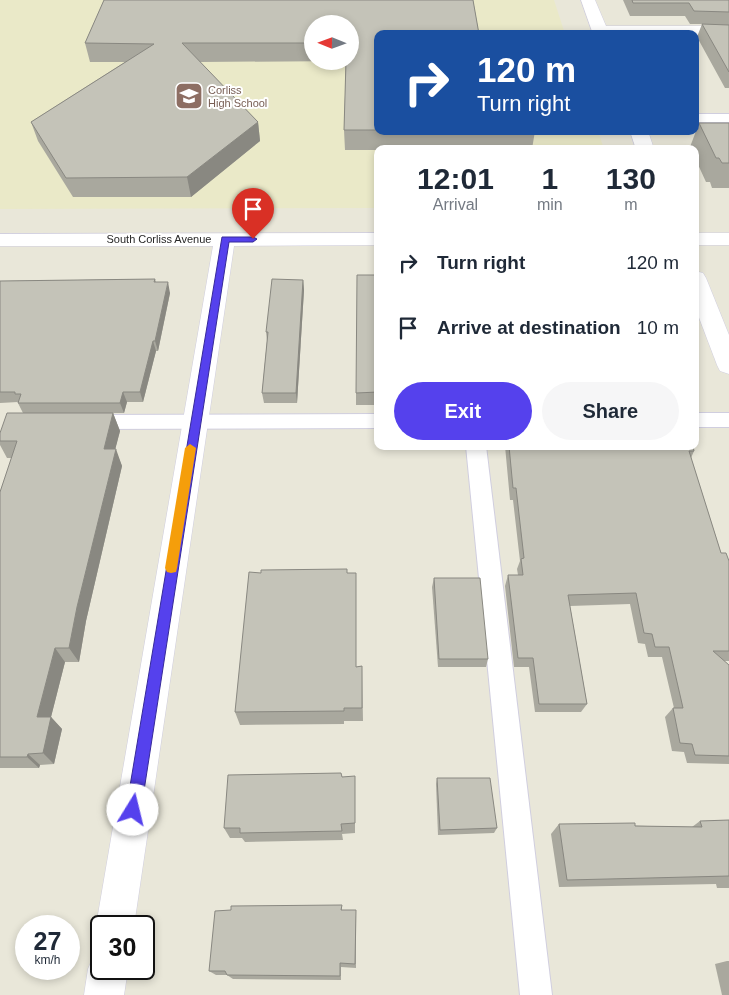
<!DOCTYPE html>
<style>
body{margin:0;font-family:Helvetica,sans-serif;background:#f6f6f7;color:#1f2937;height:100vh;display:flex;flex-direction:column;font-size:19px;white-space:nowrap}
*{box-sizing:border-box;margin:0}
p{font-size:16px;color:#747a83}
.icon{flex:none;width:28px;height:28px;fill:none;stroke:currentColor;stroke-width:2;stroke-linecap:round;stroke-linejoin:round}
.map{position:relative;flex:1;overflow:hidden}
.side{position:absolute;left:374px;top:145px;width:325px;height:305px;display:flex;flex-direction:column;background:#fff;border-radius:10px;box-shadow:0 2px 8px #0003}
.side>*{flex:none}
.banner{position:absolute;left:374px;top:30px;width:325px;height:105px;border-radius:10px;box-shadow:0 2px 8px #0003;background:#1a4fa0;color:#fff;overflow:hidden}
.needle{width:32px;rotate:271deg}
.controls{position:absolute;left:304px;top:15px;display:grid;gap:10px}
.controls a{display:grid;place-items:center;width:55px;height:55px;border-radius:50%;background:#fff;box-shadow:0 2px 8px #0003;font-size:25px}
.speed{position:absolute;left:15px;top:915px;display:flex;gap:10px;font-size:25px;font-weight:700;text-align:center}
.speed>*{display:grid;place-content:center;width:65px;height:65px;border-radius:50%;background:#fff;box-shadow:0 2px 8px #0003;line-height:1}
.speed small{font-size:12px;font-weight:400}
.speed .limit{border:2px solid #111;border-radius:8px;background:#fff;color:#111}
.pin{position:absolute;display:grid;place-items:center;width:42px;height:42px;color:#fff;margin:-51px -21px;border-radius:50% 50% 50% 0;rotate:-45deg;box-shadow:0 0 5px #0007}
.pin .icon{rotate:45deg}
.me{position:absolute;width:55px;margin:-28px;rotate:9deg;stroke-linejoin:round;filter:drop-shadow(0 0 4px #0008)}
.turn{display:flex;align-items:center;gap:18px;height:105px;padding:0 20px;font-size:22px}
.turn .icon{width:65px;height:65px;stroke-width:2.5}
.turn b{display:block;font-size:35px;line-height:42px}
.eta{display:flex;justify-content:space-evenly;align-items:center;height:85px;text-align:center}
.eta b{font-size:30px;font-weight:800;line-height:35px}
.cta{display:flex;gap:10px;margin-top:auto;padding:10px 20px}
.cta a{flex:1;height:58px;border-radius:30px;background:#5541ed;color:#fff;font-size:20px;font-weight:800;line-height:58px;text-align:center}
.cta a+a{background:#f6f6f7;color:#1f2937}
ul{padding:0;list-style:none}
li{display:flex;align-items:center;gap:15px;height:65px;padding:0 20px}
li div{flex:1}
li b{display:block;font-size:19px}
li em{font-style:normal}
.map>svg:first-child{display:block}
.education{fill:#eae9c8;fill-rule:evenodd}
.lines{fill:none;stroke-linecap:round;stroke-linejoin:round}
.lane-casing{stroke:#d0cedf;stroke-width:2}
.street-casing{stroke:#d0cedf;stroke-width:1}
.lane{fill:#fff;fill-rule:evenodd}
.street{fill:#fff;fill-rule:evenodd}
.wall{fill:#a9a89e;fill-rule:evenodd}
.shaded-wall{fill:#898881}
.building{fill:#c4c3b8;stroke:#898881}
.route{fill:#5541ed;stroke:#372a9a}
.slow{fill:#f59e0b}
.labels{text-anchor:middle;stroke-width:4;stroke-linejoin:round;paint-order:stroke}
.far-education-label{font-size:11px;fill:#785e54;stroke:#fff;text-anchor:start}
.far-street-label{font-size:11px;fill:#272727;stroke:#fff}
</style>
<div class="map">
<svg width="729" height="995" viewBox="0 0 729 995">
<rect width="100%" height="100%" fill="#e9e7d9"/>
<path class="education" d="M0 0H554L565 34H378V131H598L604 149H378L377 208 0 209ZM312 24H350V61H312Z"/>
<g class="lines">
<defs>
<g id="lane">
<rect x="695" y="114" width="34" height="8"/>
<rect x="695" y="413" width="34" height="14"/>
<path d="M378 414V428L88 429 81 427 78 422 81 417 88 415Z"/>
<path d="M466 446H486L552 995H520Z"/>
</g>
<g id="street">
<path d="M581 0H595L606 26H729V36L593 34Z"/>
<path d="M630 131H648L654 149H636Z"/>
<path d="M378 233V245L234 246 134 926H101V939L96 926 213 246H0V234Z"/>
<rect x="695" y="233" width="34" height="12"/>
<path d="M695 271 703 273 706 278 729 335V374L720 371 717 365 695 307Z"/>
<path d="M101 952V969H128L124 995H84L88 969 94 955Z"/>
</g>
</defs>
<use href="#lane" class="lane-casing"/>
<use href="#street" class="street-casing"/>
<use href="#lane" class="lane"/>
<use href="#street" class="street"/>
</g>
<g class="wall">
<path d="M104 0H473L479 34H378V131H535L532 149H378V150H345L344 130 346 61 200 62 258 122 260 141 191 197H73L38 141 31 122 125 62H90L85 43ZM312 24H350V61H312Z"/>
<path d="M623 0H729V88H725L697 37 702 24H690L685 16H630Z"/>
<path d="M699 123H729V188H712L710 182H706L695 158V149H691L690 147Z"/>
<path d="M378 275V405H356V393Z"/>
<path d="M155 279 156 282 170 293 158 351H156L143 402H127L124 413H23L18 403V402L0 403V281Z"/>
<path d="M303 280 304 290 297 403H264L262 393 267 341 266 332Z"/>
<path d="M113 413 120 431 115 449 122 466 86 621 79 662H65L51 717 62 729 54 764 40 765 39 768H0V492L12 458H7L0 445V433Z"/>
<path d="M505 446H693L694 451 691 458 721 553 729 561V661H724L729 665V764L687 763 684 752 672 751 665 717 673 708H674L662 657H648L645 644 638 643 630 604 570 606 587 704 581 712H535L529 667H514L505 586 508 575H518L517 569 520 561 513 500H510Z"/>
<path d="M347 573 356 667 362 666 363 721H344V724L240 725 235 712Z"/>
<path d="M434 578 488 659 486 667H438L432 587Z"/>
<path d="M342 777 355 787V833L342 834 343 840 245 842 242 838H230L224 828Z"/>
<path d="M437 778 497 828 494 833 438 835 436 784Z"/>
<path d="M729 820V888H717L716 884 559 887 551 834 559 824 692 827 700 821Z"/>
<path d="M342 905V910L356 916V968L341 967V980L233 979 227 975H216L209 971Z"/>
<path d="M727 961H729V995H722L715 964Z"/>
</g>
<g class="shaded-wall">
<path d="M258 122 260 141 191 197 187 177Z"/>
<path d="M303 280 304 290 297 403 296 393Z"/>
<path d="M168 282 170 293 158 351 155 341Z"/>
<path d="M153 341 156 351 143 402 140 392Z"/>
<path d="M123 392 127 402 124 413 120 403Z"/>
<path d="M113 413 120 431 111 466 104 449Z"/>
<path d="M116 449 122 466 86 621 79 662 69 648 77 607Z"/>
<path d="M55 648 65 662 51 717 62 729 54 764 43 753 37 717Z"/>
<path d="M28 754 40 765 39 768 27 757Z"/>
</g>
<g class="building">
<path d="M104 0H473L479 34H378V130H344L346 61H350V24H312V43H182L258 122 187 177 66 178 31 122 154 44 85 43Z"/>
<path d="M632 0H729V12L694 11 689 3H633Z"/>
<path d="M702 24 729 25V72Z"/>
<path d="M699 123H729V163H722L719 158H716Z"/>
<path d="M357 275H378V392L356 393Z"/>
<path d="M155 279 154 282H168L155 341H153L140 392H123L120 403H18L21 394H15V392H0V281Z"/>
<path d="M272 279 303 280 296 393H262L268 332H266Z"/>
<path d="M7 413H113L104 449H116L77 607 69 648H55L37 717H51L43 753 28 754 27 757H0V492L17 441H0V433Z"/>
<path d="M509 446H693L694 451H689L721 553H726L729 561V651H713L729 665V756L695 755 692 744 680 743 673 708H683L669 647H655L652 634 644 633 636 593 568 595 587 704H539L533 658H518L508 575H523L521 559 524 558 516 488H513Z"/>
<path d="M347 569V573H356V667L362 666V708H344V711L235 712 249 572 261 573V570Z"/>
<path d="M434 578H480L488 659H439Z"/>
<path d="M341 773 342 777 355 776V823L341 824 342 831 240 833V828H224L228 775Z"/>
<path d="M437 778H490L497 828 440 830Z"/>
<path d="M729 820V876L567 880 559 824 635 823V826L702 827 700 821Z"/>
<path d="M342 905 341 910H356L355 964 340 963V976L227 975 225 971H209L215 911 231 910V906Z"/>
</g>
<path class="route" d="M222 237H253L257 239 253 242H229L141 810 138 815 133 817 128 815 126 810Z"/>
<path class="slow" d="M190 444 196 448 177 568 176 572 171 573 167 572 165 568 185 448Z"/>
<defs>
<symbol id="school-square" viewBox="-11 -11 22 22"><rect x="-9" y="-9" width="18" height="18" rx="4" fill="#8d6e63" stroke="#fff"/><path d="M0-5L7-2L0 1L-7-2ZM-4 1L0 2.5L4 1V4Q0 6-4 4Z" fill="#fff"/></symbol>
</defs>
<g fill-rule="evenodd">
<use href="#school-square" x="173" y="80" width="32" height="32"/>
</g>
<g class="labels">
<g class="far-education-label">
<text x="208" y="94">Corliss<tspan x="208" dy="13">High School</tspan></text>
</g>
<g class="far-street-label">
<text x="159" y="243">South Corliss Avenue</text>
</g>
</g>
</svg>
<div class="controls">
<a><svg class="needle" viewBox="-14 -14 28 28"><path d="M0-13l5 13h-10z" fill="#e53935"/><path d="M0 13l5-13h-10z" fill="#747a83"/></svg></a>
</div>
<div class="speed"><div>27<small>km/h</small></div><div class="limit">30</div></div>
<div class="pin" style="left:253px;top:239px;background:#d93025"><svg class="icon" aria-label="arrive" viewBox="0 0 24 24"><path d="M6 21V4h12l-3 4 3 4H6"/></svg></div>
<svg class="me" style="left:133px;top:810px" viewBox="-20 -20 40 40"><circle r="19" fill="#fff"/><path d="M0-13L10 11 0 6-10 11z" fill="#5541ed"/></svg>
<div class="banner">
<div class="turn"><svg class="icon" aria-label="right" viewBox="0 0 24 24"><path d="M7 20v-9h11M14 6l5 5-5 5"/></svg><div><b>120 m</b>Turn right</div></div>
</div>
<section class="side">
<div class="eta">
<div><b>12:01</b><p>Arrival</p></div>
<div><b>1</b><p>min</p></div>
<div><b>130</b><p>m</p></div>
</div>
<ul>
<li><svg class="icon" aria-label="right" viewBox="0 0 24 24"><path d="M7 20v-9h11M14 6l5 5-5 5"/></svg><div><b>Turn right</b></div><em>120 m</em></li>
<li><svg class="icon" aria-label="arrive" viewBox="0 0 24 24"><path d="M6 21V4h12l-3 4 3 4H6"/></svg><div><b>Arrive at destination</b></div><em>10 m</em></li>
</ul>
<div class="cta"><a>Exit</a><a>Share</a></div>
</section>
</div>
